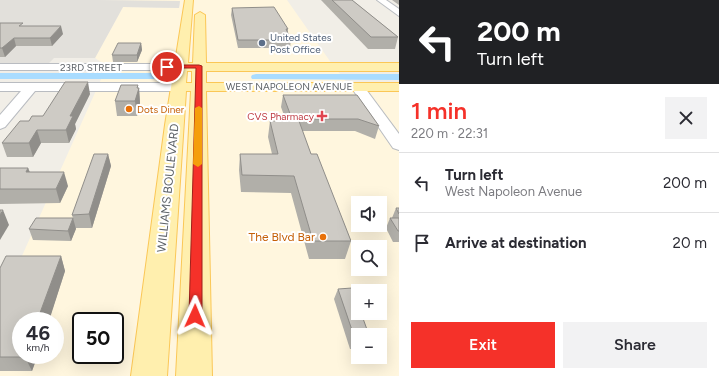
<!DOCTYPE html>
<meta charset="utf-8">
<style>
body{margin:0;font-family:Figtree,sans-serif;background:#f2f2f3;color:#2b2b33;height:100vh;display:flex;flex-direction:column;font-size:15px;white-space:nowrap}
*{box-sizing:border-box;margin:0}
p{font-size:13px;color:#7c7c81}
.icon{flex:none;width:22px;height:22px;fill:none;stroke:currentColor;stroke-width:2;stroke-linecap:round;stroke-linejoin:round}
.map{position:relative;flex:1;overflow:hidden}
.panel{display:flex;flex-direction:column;background:#fff;width:320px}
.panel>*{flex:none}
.hud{background:#202124;color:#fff;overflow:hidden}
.buttons{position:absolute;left:351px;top:196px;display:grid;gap:8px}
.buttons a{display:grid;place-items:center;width:36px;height:36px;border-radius:0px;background:#fff;box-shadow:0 4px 16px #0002;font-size:20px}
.speed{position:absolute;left:12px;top:312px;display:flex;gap:8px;font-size:20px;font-weight:700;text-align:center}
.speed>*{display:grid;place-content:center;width:52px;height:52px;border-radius:50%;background:#fff;box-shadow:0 4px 16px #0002;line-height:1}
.speed small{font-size:10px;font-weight:400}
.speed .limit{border:2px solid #111;border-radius:6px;background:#fff;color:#111}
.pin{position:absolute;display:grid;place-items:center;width:34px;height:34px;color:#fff;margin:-17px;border:2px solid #fff;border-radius:50%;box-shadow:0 1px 4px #0007}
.me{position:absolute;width:44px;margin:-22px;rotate:1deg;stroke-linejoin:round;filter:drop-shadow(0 0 3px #0008)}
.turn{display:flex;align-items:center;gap:14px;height:84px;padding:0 12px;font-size:18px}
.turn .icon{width:52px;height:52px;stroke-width:2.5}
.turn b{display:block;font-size:28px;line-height:34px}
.round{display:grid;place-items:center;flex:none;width:42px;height:42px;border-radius:0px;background:#f2f2f3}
.head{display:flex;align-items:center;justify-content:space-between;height:68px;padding:0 12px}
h1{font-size:24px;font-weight:600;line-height:30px;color:#f53129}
.action{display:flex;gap:8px;margin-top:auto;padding:8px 12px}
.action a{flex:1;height:46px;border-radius:0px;background:#f53129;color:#fff;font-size:16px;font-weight:600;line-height:46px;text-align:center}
.action a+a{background:#f2f2f3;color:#2b2b33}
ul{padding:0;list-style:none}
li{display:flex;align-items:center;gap:12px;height:60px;padding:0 12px;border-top:1px solid #e1e1e2}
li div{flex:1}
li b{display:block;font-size:15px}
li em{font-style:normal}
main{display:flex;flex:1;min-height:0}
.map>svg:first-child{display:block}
.commercial{fill:#fff6de;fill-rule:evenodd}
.industrial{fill:#e2e0db}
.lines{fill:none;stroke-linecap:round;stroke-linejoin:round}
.canal{fill:#a9dcff;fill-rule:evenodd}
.minor-casing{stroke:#b9bcc1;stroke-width:2}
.major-casing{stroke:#fbc756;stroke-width:2}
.minor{fill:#fff;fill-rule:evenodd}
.major{fill:#ffefae;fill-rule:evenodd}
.wall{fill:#b1afa9}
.shaded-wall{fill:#908e8a}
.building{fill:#cecbc5;stroke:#908e8a}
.route{fill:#f53129;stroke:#9f201b}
.slow{fill:#f59e0b}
.service-dot{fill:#5c6f8a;stroke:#fff;stroke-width:1.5}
.food-dot{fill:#e8710a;stroke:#fff;stroke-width:1.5}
.health-dot{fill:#e0444e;stroke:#fff;stroke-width:1.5}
.labels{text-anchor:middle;stroke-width:4;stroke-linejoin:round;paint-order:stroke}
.far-service-label{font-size:10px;fill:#4e5e75;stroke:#fff;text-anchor:start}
.far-street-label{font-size:10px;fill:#5e6368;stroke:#fff}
.far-food-label{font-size:10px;fill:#c56008;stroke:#fff;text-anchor:start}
.far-health-label{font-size:10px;fill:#be3a42;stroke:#fff;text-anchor:end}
.street-label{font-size:12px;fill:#5e6368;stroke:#fff}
.food-label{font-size:12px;fill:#c56008;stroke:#fff;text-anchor:end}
</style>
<main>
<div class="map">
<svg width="399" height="376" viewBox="0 0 399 376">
<rect width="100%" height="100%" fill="#f1eee7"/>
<path class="commercial" d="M98 0H287L332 64 353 90H399V376H0V305L107 66 95 58 123 7 179 8 180 2ZM358 203H380V225H358ZM358 247H380V269H358ZM358 291H380V313H358ZM21 321H55V355H21ZM81 321H115V355H81ZM358 335H380V357H358Z"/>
<path class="industrial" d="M0 0H98L180 1 179 8 123 7 95 58H54L47 65H0Z"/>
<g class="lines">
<g class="canal">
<path d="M0 73H167L172 76 167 79H0Z"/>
<path d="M256 74H399V80L252 79 251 77 252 75Z"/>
</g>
<defs>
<g id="minor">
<path d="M377 0H386L399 9V16Z"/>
<path d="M0 64H181L185 65 187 67 185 69 181 70H0Z"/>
<path d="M0 83H179L184 84 185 87 184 90 179 91H35L5 127 0 129V115L21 91H0Z"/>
<path d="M357 83 362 84 399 134V150L393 148 351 87 352 84Z"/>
</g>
<path id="major" d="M185 0H193L188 63H193L195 15 200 12 205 15 206 63H399V71H206V83H399V91H206L212 376H176L191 91H186L167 376H131L165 125ZM187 71H192V83H186Z"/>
</defs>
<use href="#minor" class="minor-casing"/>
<use href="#major" class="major-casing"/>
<use href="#minor" class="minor"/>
<use href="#major" class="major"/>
</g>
<g class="wall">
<path d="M321 0H352L398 37 395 49H368Z"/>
<path d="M392 0H399V5Z"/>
<path d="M232 8 288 29V33L291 40 290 48H238L231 15Z"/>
<path d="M0 23 23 26 63 34 52 46H16L5 57H0Z"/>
<path d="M141 43 142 50 137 62H113L112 55Z"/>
<path d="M138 88H139L140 103 137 116H117L115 101Z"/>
<path d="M90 94 75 124 76 129 69 143H41L33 157H7L2 143 29 121 43 116Z"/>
<path d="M283 95H357L379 126 375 139 355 131H302L311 154 351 241 345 259H309L291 193 241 192 239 170 240 154H272L268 137 270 121H286L281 107Z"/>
<path d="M108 154 111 166 92 228H76L71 241 33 240 29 229 73 218 72 215Z"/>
<path d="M0 168H28L30 172 68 186 60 203 0 204Z"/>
<path d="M396 208H399V242H393L386 228 390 218H392Z"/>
<path d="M61 256 65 271 32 371H0V268Z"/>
<path d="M338 289 358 335V349H350L334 299Z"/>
</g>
<g class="shaded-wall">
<path d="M61 26 63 34 52 46 50 38Z"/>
<path d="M14 38 16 46 5 57 2 48Z"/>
<path d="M141 43 142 50 137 62V55Z"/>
<path d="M88 82 90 94 75 124 76 129 69 143 66 130 70 116Z"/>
<path d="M138 85V90L139 88 140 103 137 116 135 101Z"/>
<path d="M37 130 41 143 33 157 29 143Z"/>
<path d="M108 154 111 166 92 228 89 214Z"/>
<path d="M28 168 33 182 26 172Z"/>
<path d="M64 172 68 186 60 203 56 189Z"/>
<path d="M3 210 9 225 0 240V215Z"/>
<path d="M73 218 76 229 71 241 68 231Z"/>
<path d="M61 256 65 271 49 321H37Z"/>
<path d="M25 355H38L32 371 25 357Z"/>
</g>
<g class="building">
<path d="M332 0H352L398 37H371Z"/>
<path d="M274 7 288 29H286L291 40H238L232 8Z"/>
<path d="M0 23H23L19 26H61L50 38H14L2 48H0Z"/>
<path d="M118 43H141L137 55H112Z"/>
<path d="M65 82H88L70 116H73L66 130H37L29 143H2L20 121H29L32 116H43Z"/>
<path d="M121 85H138L137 88H139L135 101H115Z"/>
<path d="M283 95H357L379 126 358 119H292Z"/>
<path d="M270 121H299L311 154H317L351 241H313L294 176 242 175 240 154H278Z"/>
<path d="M94 154H108L89 214 72 215Z"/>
<path d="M0 168H28L26 172H64L56 189H0Z"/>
<path d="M396 208H399V214Z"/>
<path d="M0 210H3L0 215Z"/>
<path d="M36 218H73L68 231 29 229Z"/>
<path d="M390 218H399V231H398Z"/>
<path d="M6 256H61L37 321H21V355H25V357H0V268Z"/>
<path d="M352 288 358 305V313H361L369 335H358V339H355L338 289Z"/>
</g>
<path class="route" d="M167 65H199L202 66V316L200 320 195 322 191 320 189 316 196 68H165L164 67Z"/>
<path class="slow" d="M199 106 202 108V164L198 167 193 164 195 108Z"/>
<circle class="service-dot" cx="262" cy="43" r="4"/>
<g class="food-dot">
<circle cx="129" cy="109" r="4"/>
<circle cx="323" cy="237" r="4"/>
</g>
<path class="health-dot" d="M320 110h4v4h4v4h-4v4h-4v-4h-4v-4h4z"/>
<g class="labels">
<g class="far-service-label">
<text x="270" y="41">United States<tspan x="270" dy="12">Post Office</tspan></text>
</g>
<g class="far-street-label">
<text x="91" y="71">23RD STREET</text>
<text x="289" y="90">WEST NAPOLEON AVENUE</text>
</g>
<g class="far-food-label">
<text x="137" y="113">Dots Diner</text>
</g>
<g class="far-health-label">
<text x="314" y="120">CVS Pharmacy</text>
</g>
<g class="street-label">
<text transform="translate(168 188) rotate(-84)" y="4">WILLIAMS BOULEVARD</text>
</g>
<g class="food-label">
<text x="315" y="241">The Blvd Bar</text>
</g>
</g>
</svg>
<div class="buttons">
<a><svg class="icon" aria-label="sound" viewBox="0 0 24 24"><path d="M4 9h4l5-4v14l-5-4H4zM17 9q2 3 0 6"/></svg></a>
<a><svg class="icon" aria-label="search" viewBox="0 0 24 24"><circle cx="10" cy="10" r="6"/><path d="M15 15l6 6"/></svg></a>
<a>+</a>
<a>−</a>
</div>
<div class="speed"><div>46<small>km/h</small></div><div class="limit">50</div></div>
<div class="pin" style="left:167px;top:67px;background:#d93025"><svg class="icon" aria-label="arrive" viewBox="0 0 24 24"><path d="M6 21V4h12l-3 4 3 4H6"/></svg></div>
<svg class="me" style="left:195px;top:316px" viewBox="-20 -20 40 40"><path d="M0-17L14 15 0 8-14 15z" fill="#f53129" stroke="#fff" stroke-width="4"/></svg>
</div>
<section class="panel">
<div class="hud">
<div class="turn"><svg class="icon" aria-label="left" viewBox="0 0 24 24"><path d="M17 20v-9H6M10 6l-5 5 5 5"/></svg><div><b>200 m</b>Turn left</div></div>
</div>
<div class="head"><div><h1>1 min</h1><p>220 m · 22:31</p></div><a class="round"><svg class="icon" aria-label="close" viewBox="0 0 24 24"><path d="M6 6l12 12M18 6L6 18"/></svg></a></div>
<ul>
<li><svg class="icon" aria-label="left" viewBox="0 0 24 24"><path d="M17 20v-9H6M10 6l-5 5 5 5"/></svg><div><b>Turn left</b><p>West Napoleon Avenue</p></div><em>200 m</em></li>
<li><svg class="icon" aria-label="arrive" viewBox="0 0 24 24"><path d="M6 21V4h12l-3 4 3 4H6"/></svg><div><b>Arrive at destination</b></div><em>20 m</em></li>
</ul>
<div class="action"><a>Exit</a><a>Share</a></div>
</section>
</main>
